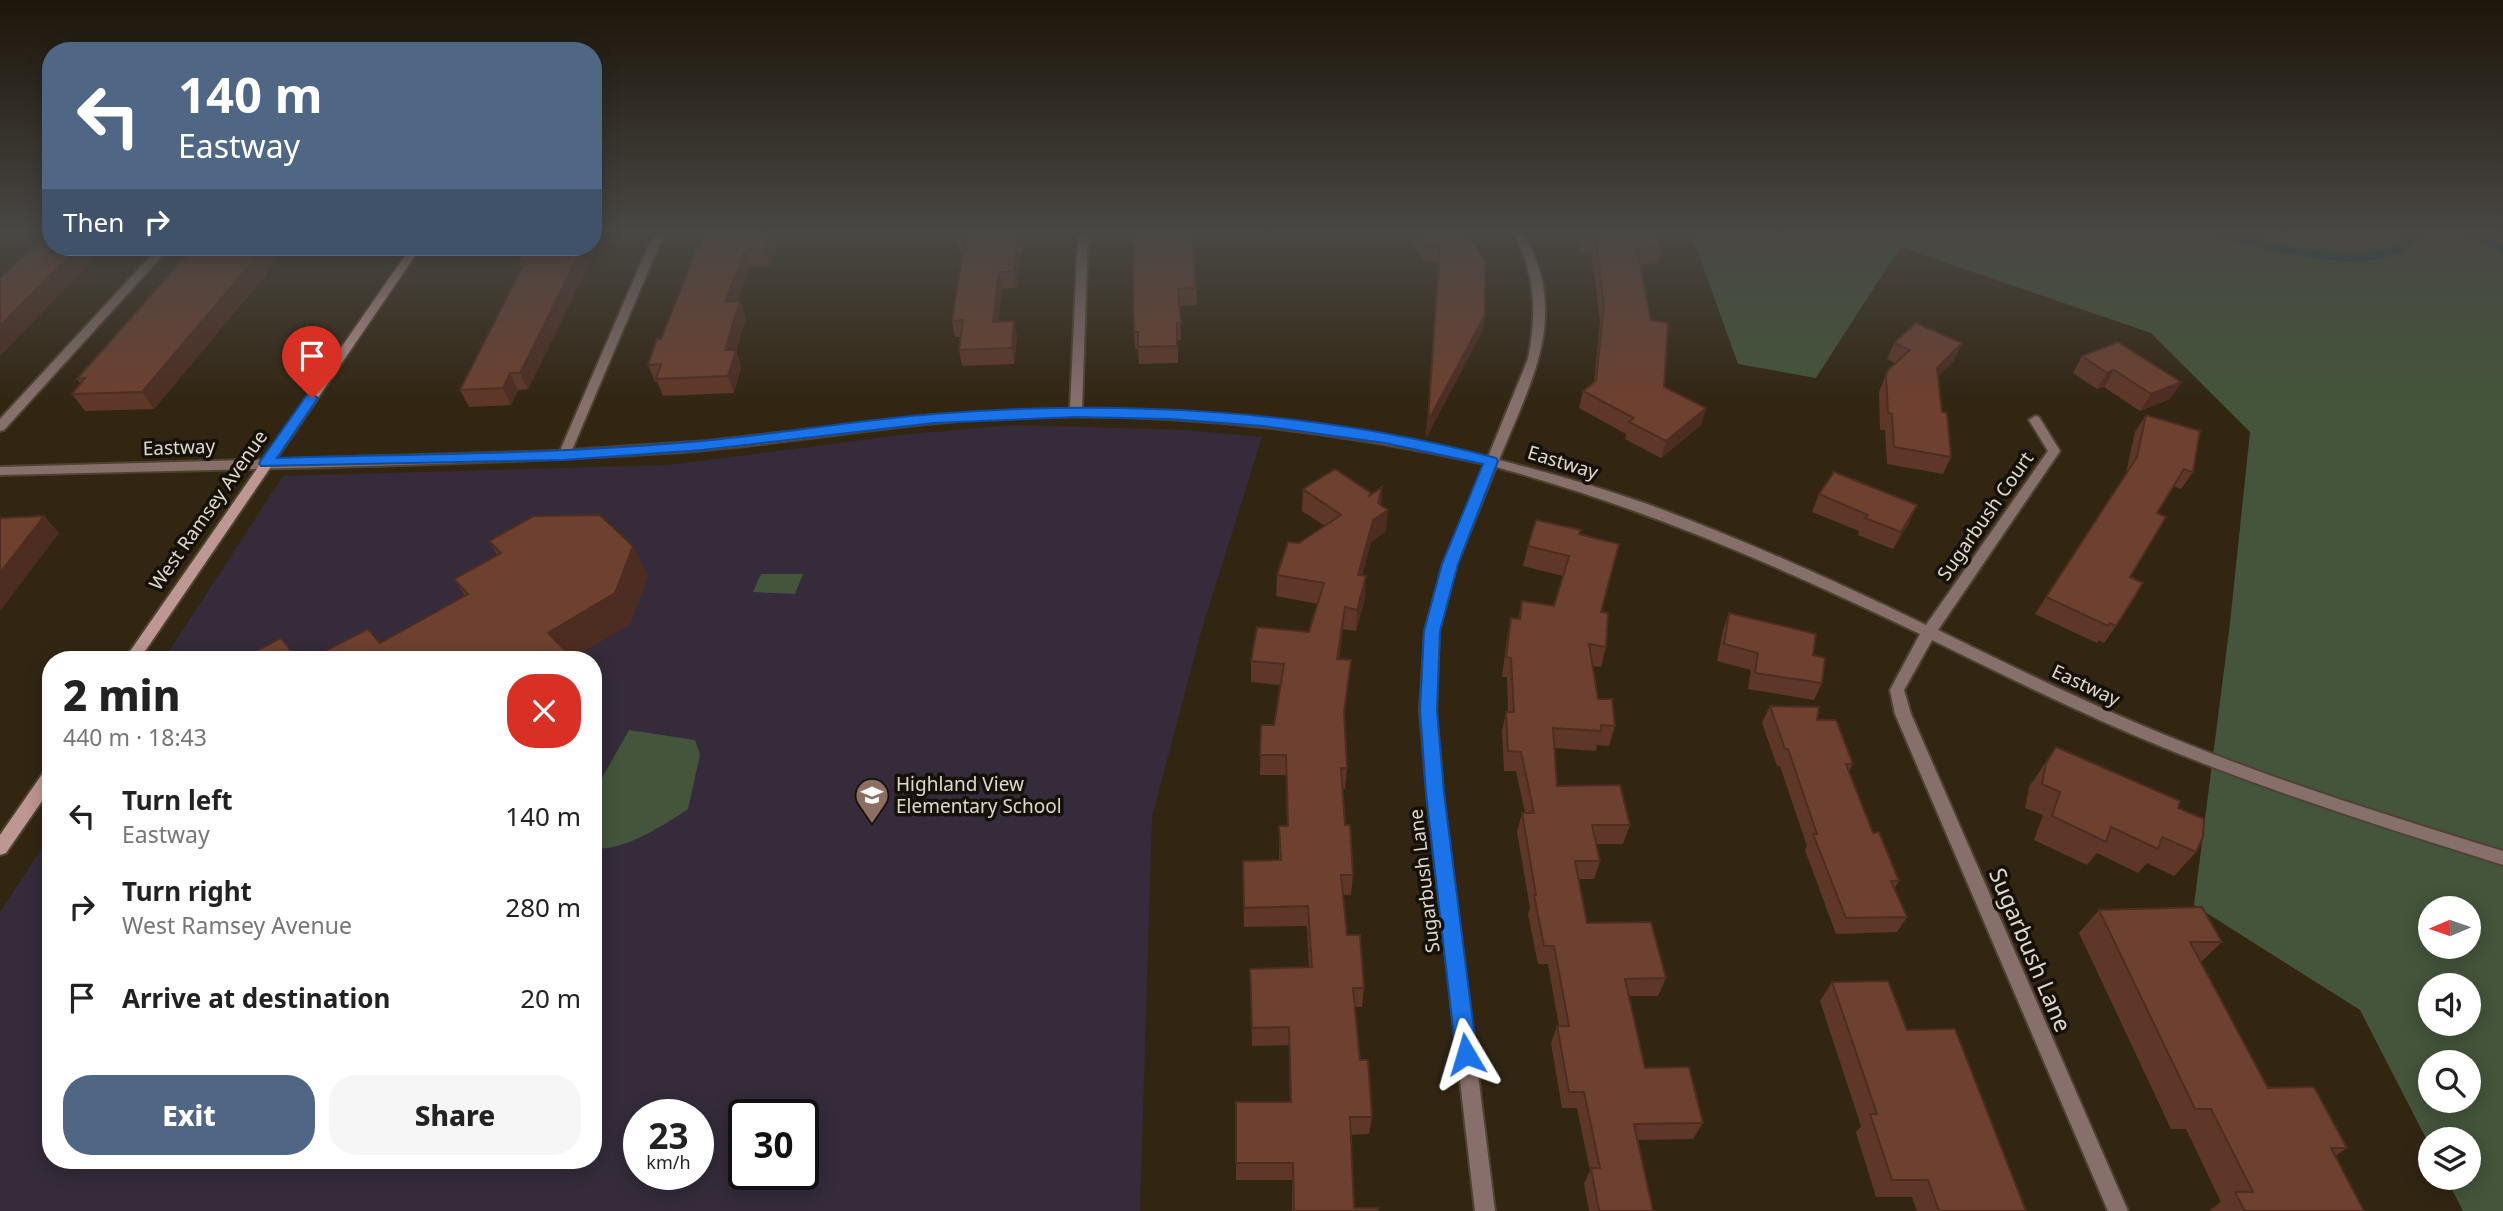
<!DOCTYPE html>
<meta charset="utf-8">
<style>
body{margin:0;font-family:"Noto Sans",sans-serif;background:#f6f6f6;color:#222;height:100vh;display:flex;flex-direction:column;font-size:26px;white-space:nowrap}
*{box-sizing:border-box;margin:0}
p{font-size:23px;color:#767676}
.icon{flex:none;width:38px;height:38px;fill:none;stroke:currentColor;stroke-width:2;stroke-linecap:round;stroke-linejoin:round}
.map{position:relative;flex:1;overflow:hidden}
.side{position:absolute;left:42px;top:651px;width:560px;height:518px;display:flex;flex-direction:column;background:#fff;border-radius:28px;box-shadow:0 4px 18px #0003}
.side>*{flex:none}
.top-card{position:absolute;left:42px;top:42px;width:560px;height:214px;border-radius:28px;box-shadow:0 4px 18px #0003;background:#4f6784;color:#fff;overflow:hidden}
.needle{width:46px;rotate:268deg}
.buttons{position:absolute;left:2418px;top:896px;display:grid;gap:14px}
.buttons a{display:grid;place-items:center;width:63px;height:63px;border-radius:50%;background:#fff;box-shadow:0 4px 18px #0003;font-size:35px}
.speed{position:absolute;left:623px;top:1099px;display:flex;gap:14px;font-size:35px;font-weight:700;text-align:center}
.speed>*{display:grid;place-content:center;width:91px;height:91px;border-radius:50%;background:#fff;box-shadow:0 4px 18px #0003;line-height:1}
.speed small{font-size:18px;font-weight:400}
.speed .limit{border:4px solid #111;border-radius:10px;background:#fff;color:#111}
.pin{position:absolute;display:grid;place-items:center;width:60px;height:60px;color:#fff;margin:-72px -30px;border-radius:50% 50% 50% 0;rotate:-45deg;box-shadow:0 0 7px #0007}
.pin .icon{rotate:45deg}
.me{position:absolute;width:77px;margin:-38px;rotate:353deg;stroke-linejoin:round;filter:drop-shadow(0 0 5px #0008)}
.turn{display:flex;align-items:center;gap:24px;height:147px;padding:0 21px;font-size:32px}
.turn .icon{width:91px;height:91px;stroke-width:2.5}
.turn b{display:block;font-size:49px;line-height:60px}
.then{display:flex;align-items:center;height:66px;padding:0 21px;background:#0003;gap:14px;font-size:26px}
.round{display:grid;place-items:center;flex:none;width:74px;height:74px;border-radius:28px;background:#f6f6f6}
.overview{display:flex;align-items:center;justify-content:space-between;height:119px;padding:0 21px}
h1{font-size:42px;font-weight:800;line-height:52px}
.button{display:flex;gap:14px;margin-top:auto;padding:14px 21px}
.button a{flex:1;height:80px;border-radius:28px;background:#4f6784;color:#fff;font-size:28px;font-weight:800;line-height:80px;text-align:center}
.button a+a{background:#f6f6f6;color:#222}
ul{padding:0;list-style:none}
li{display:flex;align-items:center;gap:21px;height:91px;padding:0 21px}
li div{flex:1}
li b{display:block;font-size:26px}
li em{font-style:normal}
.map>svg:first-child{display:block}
.education{fill:#352b3a;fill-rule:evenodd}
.green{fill:#44553b;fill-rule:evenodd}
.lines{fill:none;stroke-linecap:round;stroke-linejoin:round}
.stream{stroke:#00455a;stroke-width:8}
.street-casing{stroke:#4e4231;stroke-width:4}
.secondary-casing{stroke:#4e4231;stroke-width:4}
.street{fill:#876f6c;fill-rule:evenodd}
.secondary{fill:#be9692;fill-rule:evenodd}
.wall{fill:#5f3729}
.shaded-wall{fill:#4d2d22}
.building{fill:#6e4030;stroke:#4d2d22;stroke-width:2}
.route{fill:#1a73e8;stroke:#114b97;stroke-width:2}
.labels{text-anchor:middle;stroke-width:7;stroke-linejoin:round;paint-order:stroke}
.street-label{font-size:19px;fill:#e0d8cd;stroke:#151008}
.poi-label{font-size:19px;fill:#e0d8cd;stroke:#151008;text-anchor:start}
.near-street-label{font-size:23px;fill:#e0d8cd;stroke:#151008}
</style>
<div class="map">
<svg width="2503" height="1211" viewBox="0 0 2503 1211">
<rect width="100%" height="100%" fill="#322613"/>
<path class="education" d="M1013 425 1186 430 1262 437 1201 632 1152 817 1140 1211H0V912L51 834V1160H593V660H163L283 476 668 465 901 435ZM639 1115H698V1174H639ZM744 1115H803V1174H744Z"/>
<g class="green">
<path d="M1691 233H2503V1211H2463L2446 1178H2469V1139H2431V1148L2360 1010 2194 905 2230 623 2250 432 2151 333 1900 247 1816 378 1738 364ZM2431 908H2469V947H2431ZM2431 985H2469V1024H2431ZM2431 1062H2469V1101H2431Z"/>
<path d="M761 574H803L795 594 753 592Z"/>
<path d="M629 730 695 740 700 755 688 809C666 824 621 853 593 848V794Z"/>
</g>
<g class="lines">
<g class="stream">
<path d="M2219 233C2268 246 2383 280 2418 233"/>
<path d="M2472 233 2503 249"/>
</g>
<defs>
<g id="street">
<path d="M657 233H667L660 243 572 450 708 441 934 415 1070 409 1078 233H1088L1082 409C1220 411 1353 427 1488 457L1528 359C1537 313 1536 274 1513 233H1523C1571 315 1531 381 1499 460 1549 473 1599 487 1647 504 1743 539 1835 581 1926 625L2048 451 2029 420 2035 416 2039 417 2060 451 1938 630C2019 670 2101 710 2185 743 2289 785 2396 818 2503 851V865C2392 830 2280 795 2172 751 2090 718 2011 679 1932 640L1904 690 1911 714 2128 1211H2108L1895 714 1890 690 1920 634C1781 567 1646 508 1496 467L1457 564 1439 631 1436 711 1443 793 1495 1211H1475L1427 793 1420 711 1425 631 1443 564 1485 464C1326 429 1164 410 1001 418 889 424 778 446 666 453 444 467 222 469 0 475V467L560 451 650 242Z"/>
<path d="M159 247H170L4 430 0 431V419Z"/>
</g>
<g id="secondary">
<path d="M411 247H421L139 660H124Z"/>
<path d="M51 769V788L6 853 0 855V835L45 770Z"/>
</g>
</defs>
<use href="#street" class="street-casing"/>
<use href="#secondary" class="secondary-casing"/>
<use href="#street" class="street"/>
<use href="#secondary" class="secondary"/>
</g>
<g class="wall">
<path d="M703 233H780L770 266 750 267 737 301H740L746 318 736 350 741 367 734 393 663 396 657 381 655 382 648 365 661 339Z"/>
<path d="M1024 233 1016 288 1002 289 998 322 1014 321 1017 338 1014 364 962 366 959 350 960 337H955L952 321 962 254H960L957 238Z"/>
<path d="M1135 233 1196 288 1197 305 1179 306 1181 340H1178V363L1139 364 1138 349H1135L1134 332Z"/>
<path d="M1407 233H1468L1485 315 1482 332 1426 438 1438 261H1423Z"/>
<path d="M1572 233H1653L1662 247 1658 263 1640 265 1664 387 1706 408 1701 425 1661 458 1625 439 1626 434 1579 408 1583 391 1594 382 1600 321 1591 251 1583 252Z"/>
<path d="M191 247 264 277 154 409 85 411 72 394 81 384 77 379 189 252 188 250Z"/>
<path d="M592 250 594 254 528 389 518 390 511 405 469 407 460 390 522 269 519 261Z"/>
<path d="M1894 343H1962L1954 360 1938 376 1942 412 1951 457 1943 474 1887 464 1885 430H1880L1879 392 1888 370 1895 363 1887 359Z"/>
<path d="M2082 356 2181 382 2170 399 2140 411 2104 387 2097 389 2073 373Z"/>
<path d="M2146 415 2193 472 2181 489 2173 486 2157 513 2130 577 2116 626 2104 643 2099 640 2097 643 2035 614 2126 473 2135 432Z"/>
<path d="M1382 487 1381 505 1386 531 1371 542 1362 575 1365 598 1356 631 1343 629 1339 659 1351 660 1344 718 1347 768 1345 789H1342L1345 825 1353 875 1351 895H1343L1347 935 1364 988 1362 1007H1355L1360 1060 1372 1117 1369 1134 1351 1135 1354 1208 1378 1211H1292V1180H1236V1163L1290 1102 1289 1045 1252 1046 1250 969 1309 967 1307 926 1244 927 1243 861 1279 860V826H1287L1286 775H1260L1261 725H1274L1280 685 1251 682V661L1309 632 1318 604 1276 596 1277 575 1299 543 1325 526 1302 511 1303 489 1371 493V495Z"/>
<path d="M1819 494 1909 523 1893 549 1858 535 1859 531 1812 512Z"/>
<path d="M1579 534 1601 612 1606 647 1601 667 1593 666 1598 699 1615 726 1609 746 1597 745 1596 751 1554 748 1557 786 1630 825 1623 844H1596L1600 861 1594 879H1578L1587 923 1666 978 1658 996H1629L1645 1068 1703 1123 1693 1139 1638 1140 1653 1211H1589L1584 1183 1590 1171 1577 1108H1562L1551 1043 1557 1026H1559L1548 964H1538L1528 914 1530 908 1517 832 1522 813H1525L1516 771H1504L1502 731 1506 712H1508L1507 677H1502L1507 638 1511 618 1518 619 1522 601 1554 606 1563 576 1523 566 1528 546Z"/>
<path d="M489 541 648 576 630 624 380 643 465 596 454 579 497 555Z"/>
<path d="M1729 613 1813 655 1822 683 1814 700 1748 689 1751 670 1717 661 1723 630Z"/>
<path d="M1770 706 1817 720 1853 764 1849 771 1873 833 1899 881 1894 889 1907 917 1897 932 1836 934 1805 850 1807 846 1780 766H1777L1762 723Z"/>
<path d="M2056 747 2178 808 2196 852 2174 876 2147 863 2138 873 2097 853 2087 865 2034 840 2043 815 2025 808 2029 787Z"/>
<path d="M2099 910 2222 942 2201 962 2268 1088 2347 1148 2335 1156 2364 1211H2209L2221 1202 2186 1129H2171L2079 933Z"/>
<path d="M1832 982 1907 1030 2026 1211H1917L1912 1197H1876L1856 1132 1861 1126 1820 1001Z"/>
</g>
<g class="shaded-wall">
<path d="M593 233H601L592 250 594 254 528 389 520 373 583 247H593Z"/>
<path d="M771 233H780L770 266 765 250Z"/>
<path d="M1019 233H1024L1016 288 1013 272Z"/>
<path d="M78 247H106L0 356V326Z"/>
<path d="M265 247H287L264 277 154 409 142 392Z"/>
<path d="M745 251 750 267 730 318 725 302Z"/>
<path d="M999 272 1002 289 996 339 993 322Z"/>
<path d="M740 301 746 318 730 367 725 350Z"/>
<path d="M1485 315 1482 332 1426 438 1428 421Z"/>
<path d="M1014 321 1017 338 1014 364 1012 348Z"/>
<path d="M1962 343 1954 360 1929 385 1937 368Z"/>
<path d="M736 350 741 367 734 393 728 376Z"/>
<path d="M2114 370 2104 387 2097 389 2107 373Z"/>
<path d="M510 373 518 390 511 405 503 388Z"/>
<path d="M2181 382 2170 399 2140 411 2151 394Z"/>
<path d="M1706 408 1701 425 1661 458 1666 441Z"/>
<path d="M1382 487 1380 509 1388 510 1386 531 1371 542 1356 596 1358 575Z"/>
<path d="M1917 505 1909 523 1893 549 1901 532Z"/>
<path d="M44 516 59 533 0 611V573Z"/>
<path d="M633 546 648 576 630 624 570 660 548 633Z"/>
<path d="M1366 576 1365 598 1356 631 1357 610Z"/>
<path d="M1345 607 1343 629 1336 680 1337 659Z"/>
<path d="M1351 660 1349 681 1342 733 1344 712Z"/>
<path d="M593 685 602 701 593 723Z"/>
</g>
<g class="building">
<path d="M48 233H51V247H78L0 326V278Z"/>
<path d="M703 233H771L765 250 745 251 725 302 740 301 725 350H736L728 376 656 379 661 364 648 365 657 339H661Z"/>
<path d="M958 233H1019L1013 272H999L993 322 1014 321 1012 348 959 350 963 320 952 321 965 238H957Z"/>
<path d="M1135 233H1191L1196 288 1178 289 1181 323H1177V346L1138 347V332H1134L1133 271Z"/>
<path d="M1418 233H1468L1485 261V315L1428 421 1440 244 1425 245Z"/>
<path d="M1585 233H1653L1662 247 1637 249 1651 320 1668 323 1664 387 1706 408 1666 441 1629 422 1634 418 1583 391 1596 381 1604 304 1595 235 1586 236Z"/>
<path d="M191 247H265L142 392 72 394 85 378 77 379 191 250H188Z"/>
<path d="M526 247H583L520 373H510L503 388 460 390 526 260 519 261Z"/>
<path d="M1916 323 1962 343 1937 368 1942 412 1947 413 1951 457 1894 447 1892 414 1888 413 1886 375 1888 370 1910 350 1894 343Z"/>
<path d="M2118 342 2181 382 2151 394 2114 370 2107 373 2082 356Z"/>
<path d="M2146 415 2200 431 2193 472 2184 469 2157 513 2166 517 2130 577 2143 583 2116 626 2110 623 2108 626 2046 597 2137 457Z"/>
<path d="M1335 469 1371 493 1368 497 1382 487 1378 503 1388 510 1373 520 1358 575 1366 576 1357 610 1345 607 1337 659 1351 660 1344 712 1347 768H1341L1345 825H1350L1353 875H1341L1347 935H1360L1364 988H1353L1360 1060H1368L1372 1117H1350L1354 1208H1378V1211H1294L1293 1163H1236V1102H1291L1289 1027 1252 1028 1250 969 1312 967 1308 906 1244 908 1243 861 1281 860 1279 826H1288L1286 755H1260L1261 725H1274L1284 664 1251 661 1257 627 1309 632 1324 583 1277 575 1288 542 1299 543 1341 515 1303 489Z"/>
<path d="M1834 472 1917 505 1901 532 1865 518 1868 515 1819 494Z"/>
<path d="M600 515 633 546 615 593 548 633 575 660H307L368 629 380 643 468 594 454 579 501 553 489 541 534 516Z"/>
<path d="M44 516 0 573V518Z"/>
<path d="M1536 520 1581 530 1579 534 1619 544 1601 612 1608 613 1606 647 1589 644 1598 699H1612L1615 726 1601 725V731L1553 728 1557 786 1620 785 1630 825H1592L1600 861H1575L1587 923 1651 922 1666 978 1625 979 1645 1068 1689 1067 1703 1123 1634 1124 1653 1211H1599L1591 1168H1600L1584 1092H1569L1557 1026H1569L1554 946H1544L1534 895H1536L1522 813H1534L1521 752 1508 751 1506 712H1514L1511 658 1506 657 1511 618 1520 619 1522 601 1554 606 1569 556 1528 546Z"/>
<path d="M1729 613 1816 634 1813 655 1825 658 1822 683 1755 673 1758 653 1724 644Z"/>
<path d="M281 638 298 660H263L256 651Z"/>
<path d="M1770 706 1819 707 1817 720H1836L1853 764H1846L1873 833 1879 832 1899 881H1891L1907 917 1846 918 1813 834H1817L1788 749H1785Z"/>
<path d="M2056 747 2180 801 2178 808 2204 819 2203 837 2196 852 2162 837 2158 849 2111 827 2106 842 2052 816 2060 792 2042 784 2046 763Z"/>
<path d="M2202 907 2222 942H2190L2268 1088 2314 1087 2347 1148H2331L2364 1211H2245L2235 1192H2253L2211 1109H2195L2099 910Z"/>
<path d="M1888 981 1907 1030 1955 1029 2026 1211H1939L1928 1180H1892L1870 1114H1877L1832 982Z"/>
</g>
<linearGradient id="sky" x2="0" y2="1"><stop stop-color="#1c150a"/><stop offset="0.58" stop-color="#494744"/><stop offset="1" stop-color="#494744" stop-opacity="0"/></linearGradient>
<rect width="2503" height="402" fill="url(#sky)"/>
<path class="route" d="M312 394 318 398 277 458C419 454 561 454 702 441 779 434 856 420 934 414 1119 399 1317 410 1496 458L1498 461 1458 564 1440 631 1437 710 1444 793 1477 1054 1474 1061 1466 1064 1459 1061 1456 1054 1426 793 1420 710 1424 631 1442 564 1483 464 1385 443 1263 426 1170 419 1076 417 934 423 702 450 564 460 261 466 259 463 261 460 307 395Z"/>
<defs>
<symbol id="school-pin" viewBox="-11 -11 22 30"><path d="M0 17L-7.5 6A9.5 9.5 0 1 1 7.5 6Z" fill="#8d6e63" stroke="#151008"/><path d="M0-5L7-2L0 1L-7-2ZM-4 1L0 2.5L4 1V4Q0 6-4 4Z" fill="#fff"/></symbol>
</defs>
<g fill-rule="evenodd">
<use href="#school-pin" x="853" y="776" width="38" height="52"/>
</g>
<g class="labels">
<g class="street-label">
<text transform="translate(179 447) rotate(-2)" y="7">Eastway</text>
<text transform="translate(1563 462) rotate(17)" y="7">Eastway</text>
<text transform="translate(208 510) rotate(-55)" y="7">West Ramsey Avenue</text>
<text transform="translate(1985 516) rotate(-55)" y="7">Sugarbush Court</text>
<text transform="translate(2086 685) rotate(25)" y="7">Eastway</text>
<text transform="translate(1424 881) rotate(-97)" y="7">Sugarbush Lane</text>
</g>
<g class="poi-label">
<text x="896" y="791">Highland View<tspan x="896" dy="22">Elementary School</tspan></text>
</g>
<g class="near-street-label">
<text transform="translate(2030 950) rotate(67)" y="8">Sugarbush Lane</text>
</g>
</g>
</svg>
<div class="buttons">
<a><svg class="needle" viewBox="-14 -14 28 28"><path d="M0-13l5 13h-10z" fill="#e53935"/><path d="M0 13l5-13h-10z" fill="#767676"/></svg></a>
<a><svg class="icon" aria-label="sound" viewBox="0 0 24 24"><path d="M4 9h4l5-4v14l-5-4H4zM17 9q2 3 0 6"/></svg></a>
<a><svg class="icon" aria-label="search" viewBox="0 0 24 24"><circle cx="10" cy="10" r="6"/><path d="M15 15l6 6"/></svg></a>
<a><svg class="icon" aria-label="layers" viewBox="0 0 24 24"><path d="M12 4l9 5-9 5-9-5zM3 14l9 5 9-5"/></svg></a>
</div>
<div class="speed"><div>23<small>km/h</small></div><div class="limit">30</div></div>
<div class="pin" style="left:312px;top:398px;background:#d93025"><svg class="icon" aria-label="arrive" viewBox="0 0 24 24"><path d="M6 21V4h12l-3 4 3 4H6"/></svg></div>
<svg class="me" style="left:1466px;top:1054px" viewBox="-20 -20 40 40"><path d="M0-17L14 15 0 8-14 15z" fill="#1a73e8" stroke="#fff" stroke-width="4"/></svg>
<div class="top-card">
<div class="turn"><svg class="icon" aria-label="left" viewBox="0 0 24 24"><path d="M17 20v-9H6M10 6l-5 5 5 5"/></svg><div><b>140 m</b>Eastway</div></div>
<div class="then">Then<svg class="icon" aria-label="right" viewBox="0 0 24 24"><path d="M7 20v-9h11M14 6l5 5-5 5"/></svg></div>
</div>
<section class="side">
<div class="overview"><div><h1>2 min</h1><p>440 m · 18:43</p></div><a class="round" style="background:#d93025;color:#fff"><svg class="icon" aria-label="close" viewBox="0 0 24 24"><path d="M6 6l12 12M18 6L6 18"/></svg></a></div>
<ul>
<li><svg class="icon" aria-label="left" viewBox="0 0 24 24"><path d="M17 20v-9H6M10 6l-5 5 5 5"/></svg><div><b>Turn left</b><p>Eastway</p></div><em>140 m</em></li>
<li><svg class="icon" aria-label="right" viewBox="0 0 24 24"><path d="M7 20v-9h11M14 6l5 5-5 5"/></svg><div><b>Turn right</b><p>West Ramsey Avenue</p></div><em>280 m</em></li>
<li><svg class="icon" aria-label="arrive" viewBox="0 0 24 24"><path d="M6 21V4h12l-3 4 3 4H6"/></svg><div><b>Arrive at destination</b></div><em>20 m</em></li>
</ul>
<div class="button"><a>Exit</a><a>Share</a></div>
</section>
</div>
